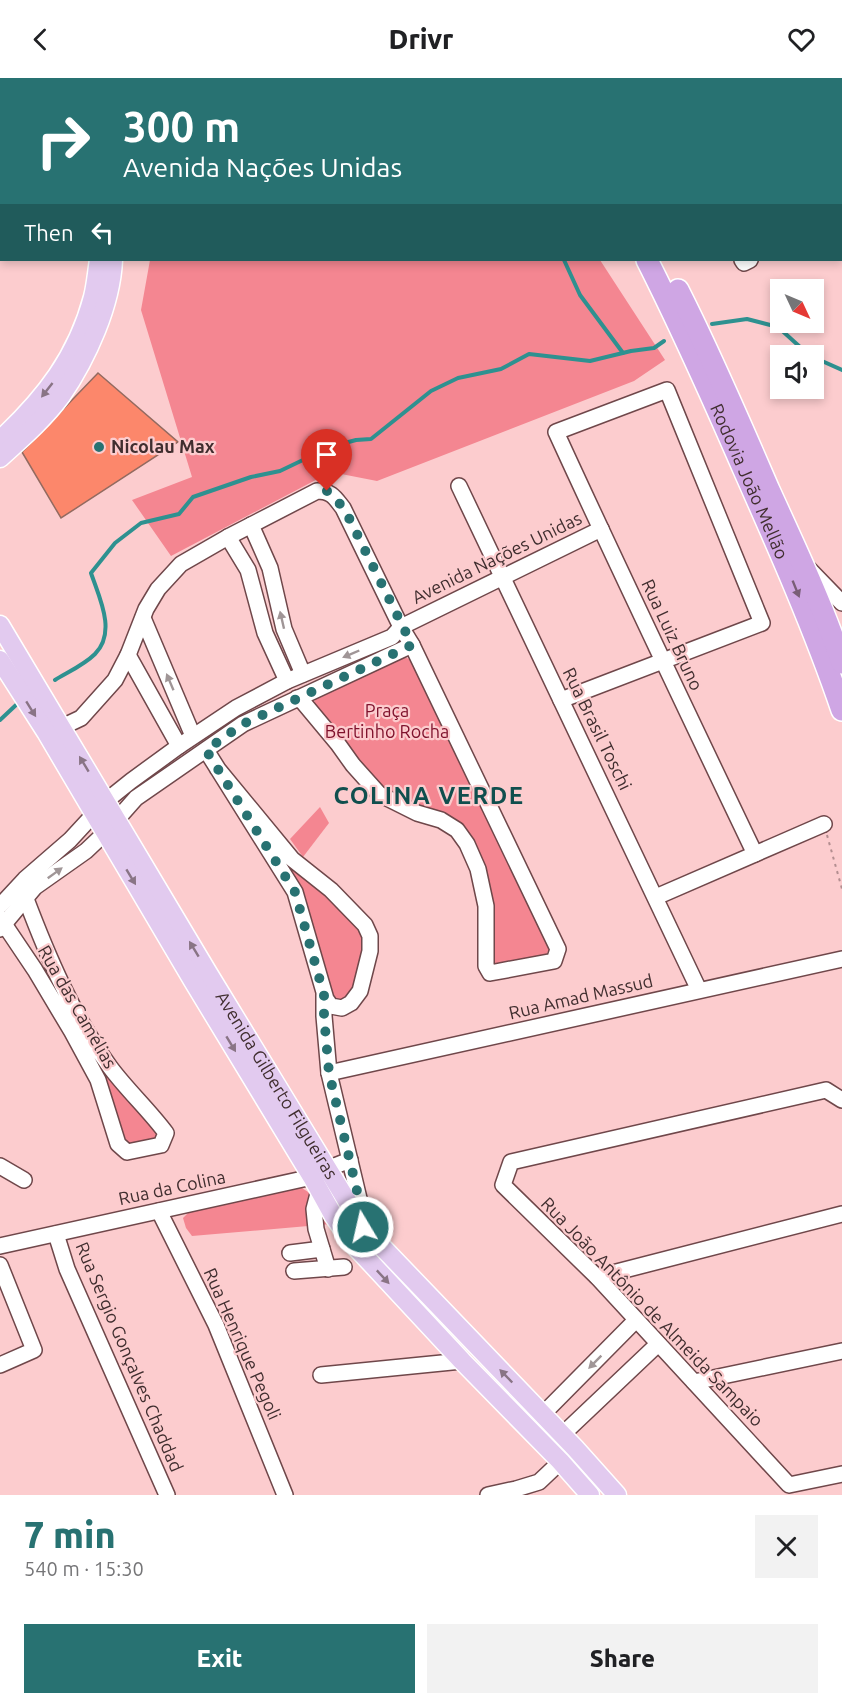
<!DOCTYPE html>
<meta charset="utf-8">
<style>
body{margin:0;font-family:Ubuntu,sans-serif;background:#f2f2f2;color:#202124;height:100vh;display:flex;flex-direction:column;font-size:22px;white-space:nowrap}
*{box-sizing:border-box;margin:0}
p{font-size:20px;color:#757577}
.icon{flex:none;width:33px;height:33px;fill:none;stroke:currentColor;stroke-width:2;stroke-linecap:round;stroke-linejoin:round}
.map{position:relative;height:1417px;overflow:hidden}
.details{display:flex;flex-direction:column;background:#fff;flex:1}
.details>*{flex:none}
.top-card{position:absolute;left:0px;top:0px;width:843px;height:183px;box-shadow:0 3px 9px #0003;background:#287272;color:#fff;overflow:hidden}
.needle{width:39px;rotate:134deg}
.buttons{position:absolute;left:770px;top:201px;display:grid;gap:12px}
.buttons a{display:grid;place-items:center;width:54px;height:54px;border-radius:0px;background:#fff;box-shadow:0 3px 9px #0003;font-size:30px}
.pin{position:absolute;display:grid;place-items:center;width:51px;height:51px;color:#fff;margin:-62px -26px;border-radius:50% 50% 50% 0;rotate:-45deg;box-shadow:0 0 6px #0007}
.pin .icon{rotate:45deg}
.me{position:absolute;width:66px;margin:-33px;rotate:351deg;stroke-linejoin:round;filter:drop-shadow(0 0 4px #0008)}
.turn{display:flex;align-items:center;gap:21px;height:126px;padding:0 24px;font-size:27px}
.turn .icon{width:78px;height:78px;stroke-width:2.5}
.turn b{display:block;font-size:42px;line-height:51px}
.then{display:flex;align-items:center;height:57px;padding:0 24px;background:#0003;gap:12px;font-size:22px}
.round{display:grid;place-items:center;flex:none;width:63px;height:63px;border-radius:0px;background:#f2f2f2}
.headline{display:flex;align-items:center;justify-content:space-between;height:102px;padding:0 24px}
h1{font-size:36px;font-weight:800;line-height:45px;color:#287272}
.action{display:flex;gap:12px;margin-top:auto;padding:12px 24px}
.action a{flex:1;height:69px;border-radius:0px;background:#287272;color:#fff;font-size:24px;font-weight:800;line-height:69px;text-align:center}
.action a+a{background:#f2f2f2;color:#202124}
header{display:flex;justify-content:space-between;align-items:center;height:78px;padding:0 24px;background:#fff;font-size:27px;font-weight:800}
.map>svg:first-child{display:block}
.green{fill:#f48691}
.lines{fill:none;stroke-linecap:round;stroke-linejoin:round}
.stream{stroke:#2e9190;stroke-width:4}
.building{fill:#fc876b;stroke:#936a60;stroke-width:1.5}
.minor-casing{stroke:#6f474a;stroke-width:18}
.major-casing{stroke:#fff;stroke-width:21}
.highway-casing{stroke:#fff;stroke-width:24}
.path{stroke:#b38e90;stroke-width:2;stroke-dasharray:3 4.5;stroke-linecap:butt}
.minor{stroke:#fff;stroke-width:15}
.major{stroke:#e2caef;stroke-width:18}
.highway{stroke:#cfa6e4;stroke-width:21}
.oneway{fill:#897485}
.oneway2{fill:#795e77}
.oneway3{fill:#a09697}
.route{stroke:#287272;stroke-width:10;stroke-dasharray:0 18}
.poi-dot{fill:#287272;stroke:#fcccce;stroke-width:2}
.labels{text-anchor:middle;stroke-width:4.5;stroke-linejoin:round;paint-order:stroke}
.poi-label{font-size:18px;font-weight:bold;fill:#402e2f;stroke:#fcccce;text-anchor:start}
.street-label{font-size:18px;fill:#402e2f;stroke:#fcccce}
.park-label{font-size:18px;fill:#7f112c;stroke:#fcccce}
.district-label{font-size:24px;font-weight:bold;letter-spacing:1.5px;fill:#104f4e;stroke:#fcccce}
</style>
<header><svg class="icon" aria-label="back" viewBox="0 0 24 24"><path d="M15 5l-7 7 7 7"/></svg>Drivr<svg class="icon" aria-label="heart" viewBox="0 0 24 24"><path d="M12 20l-8-8c-3-5 5-10 8-4 3-6 11-1 8 4z"/></svg></header>
<div class="map">
<svg width="842" height="1417" viewBox="0 0 842 1417">
<rect width="100%" height="100%" fill="#fcccce"/>
<g class="green">
<path d="M181 0H479L480 1H181Z"/>
<path d="M150 182H600L665 282 634 303 377 403 331 394 171 478 132 422 192 399 141 232Z"/>
<path d="M395 580H407L414 584 550 869 545 879 500 889 492 886 483 784 474 762 461 748 402 727 381 711 314 629 315 617Z"/>
<path d="M320 729 329 745 303 779 290 761Z"/>
<path d="M290 783 363 848 367 873 349 922 333 925 282 786Z"/>
<path d="M96 983 158 1054 155 1062 132 1068 123 1063Z"/>
<path d="M302 1110 314 1118 331 1146 192 1158 186 1150 183 1140 190 1133Z"/>
</g>
<g class="lines">
<g class="stream">
<path d="M376 0 377 2"/>
<path d="M564 182 580 217 623 275"/>
<path d="M712 246 747 241 778 249 810 278"/>
<path d="M813 279 842 292"/>
<path d="M55 602C68 594 84 587 95 576 117 554 99 519 91 495L115 465 141 445 179 436 193 419 251 399 280 393 330 369 356 362 371 361 431 313 458 300 501 291 529 276 590 283 631 273 654 270 664 263"/>
<path d="M0 642 16 627"/>
</g>
</g>
<path class="building" d="M98 295 178 364 61 440 22 374Z"/>
<g class="lines">
<defs>
<g id="minor">
<path d="M630 0 631 2"/>
<path d="M742 182 744 185 750 182"/>
<path d="M459 408 699 912"/>
<path d="M251 447 270 490 284 551 303 596"/>
<path d="M228 459 248 492 265 555 287 603"/>
<path d="M809 491 842 525"/>
<path d="M143 540 193 658"/>
<path d="M128 577 179 668"/>
<path d="M561 622 762 545 667 312 556 354C621 496 688 636 755 776"/>
<path d="M51 652 62 649 81 640 115 602 128 577 146 531 158 511 181 486 228 459 317 413C332 413 335 420 343 430L401 549 412 567 558 871 554 883 490 895 486 888V828L478 791 467 766 457 752 441 742 417 735 379 716 353 687 338 666 303 624 297 620"/>
<path d="M206 672 295 814 326 921 331 928 342 930 351 925 360 913 370 873V858L365 847 331 812 292 781 217 690"/>
<path d="M656 819 824 746"/>
<path d="M0 828 25 801 70 762 106 723 131 703 179 668 236 630 287 603 392 559 401 549 601 451"/>
<path d="M0 840 35 892 72 954 98 1002 118 1066 127 1074 161 1067 166 1055C149 1032 127 1012 110 989 73 938 48 879 26 821"/>
<path d="M0 851 35 809 86 773 105 755 136 720 243 646 412 567"/>
<path d="M324 917V938L329 995 362 1133 363 1147"/>
<path d="M329 995 842 881"/>
<path d="M842 1022 826 1012 511 1084 503 1107 597 1199 789 1407 842 1396"/>
<path d="M0 1088 24 1102"/>
<path d="M319 1112 314 1131 316 1151 328 1191"/>
<path d="M159 1133 216 1247 285 1417"/>
<path d="M56 1156 67 1191 167 1417"/>
<path d="M0 1168 312 1099 327 1091 350 1082"/>
<path d="M290 1175 322 1171"/>
<path d="M0 1187 34 1272 0 1287"/>
<path d="M294 1193 344 1189"/>
<path d="M597 1199 842 1136"/>
<path d="M321 1297 462 1283"/>
<path d="M694 1304 842 1273"/>
<path d="M542 1337 636 1242"/>
<path d="M562 1357 658 1266"/>
<path d="M488 1417 516 1411 539 1404 575 1370"/>
</g>
<g id="major">
<path d="M118 2V0"/>
<path d="M131 2V0"/>
<path d="M0 362C45 320 77 279 93 219 96 207 97 194 99 182"/>
<path d="M0 380C21 361 44 341 61 318 87 280 111 227 113 182"/>
<path id="s1" d="M0 547 208 895 363 1149 575 1370 617 1417"/>
<path d="M0 582 46 654 193 903 312 1099 333 1137 354 1167 462 1283 560 1383 590 1417"/>
</g>
<g id="highway">
<path d="M540 0 541 2"/>
<path d="M559 0 560 2"/>
<path id="s2" d="M647 182C682 251 713 321 744 392 779 471 814 550 842 632"/>
<path d="M678 212C711 277 740 345 769 412 795 469 822 526 842 585"/>
</g>
</defs>
<use href="#minor" class="minor-casing"/>
<use href="#major" class="major-casing"/>
<use href="#highway" class="highway-casing"/>
<path class="path" d="M827 757 842 811"/>
<use href="#minor" class="minor"/>
<use href="#major" class="major"/>
<use href="#highway" class="highway"/>
</g>
<defs><path id="oneway-solid" d="M-6-.8H1V-3.2L6.5 0L1 3.2V.8H-6Z" transform="scale(1.5)"/></defs>
<g class="oneway">
<use href="#oneway-solid" transform="translate(47 312) rotate(128)"/>
<use href="#oneway-solid" transform="translate(31 631) rotate(58)"/>
<use href="#oneway-solid" transform="translate(84 686) rotate(-121)"/>
<use href="#oneway-solid" transform="translate(131 799) rotate(59)"/>
<use href="#oneway-solid" transform="translate(194 871) rotate(-121)"/>
<use href="#oneway-solid" transform="translate(231 966) rotate(59)"/>
<use href="#oneway-solid" transform="translate(383 1199) rotate(47)"/>
<use href="#oneway-solid" transform="translate(506 1298) rotate(-134)"/>
</g>
<use class="oneway2" href="#oneway-solid" transform="translate(796 511) rotate(68)"/>
<g class="oneway3">
<use href="#oneway-solid" transform="translate(282 542) rotate(-103)"/>
<use href="#oneway-solid" transform="translate(351 576) rotate(157)"/>
<use href="#oneway-solid" transform="translate(170 604) rotate(-113)"/>
<use href="#oneway-solid" transform="translate(55 795) rotate(-36)"/>
<use href="#oneway-solid" transform="translate(595 1284) rotate(135)"/>
</g>
<g class="lines">
<path class="route" d="M327 413 344 430 412 567 243 646 206 672 295 814 324 917V938L329 995 362 1134 363 1149"/>
</g>
<circle class="poi-dot" cx="99" cy="369" r="6"/>
<g class="labels">
<g class="poi-label">
<text x="111" y="375">Nicolau Max</text>
</g>
<g class="street-label">
<text dy="6" stroke="none"><textPath href="#s2" startOffset="244">Rodovia João Mellão</textPath></text>
<text transform="translate(497 480) rotate(-26)" y="6">Avenida Nações Unidas</text>
<text transform="translate(672 557) rotate(65)" y="6">Rua Luiz Bruno</text>
<text transform="translate(597 651) rotate(64)" y="6">Rua Brasil Toschi</text>
<text transform="translate(581 919) rotate(-13)" y="6">Rua Amad Massud</text>
<text transform="translate(77 929) rotate(60)" y="6">Rua das Camélias</text>
<text dy="6" stroke="none"><textPath href="#s1" startOffset="537">Avenida Gilberto Filgueiras</textPath></text>
<text transform="translate(172 1110) rotate(-12)" y="6">Rua da Colina</text>
<text transform="translate(652 1234) rotate(46)" y="6">Rua João Antônio de Almeida Sampaio</text>
<text transform="translate(242 1266) rotate(66)" y="6">Rua Henrique Pegoli</text>
<text transform="translate(129 1279) rotate(67)" y="6">Rua Sergio Gonçalves Chaddad</text>
</g>
<g class="park-label">
<text x="387" y="639">Praça<tspan x="387" dy="21">Bertinho Rocha</tspan></text>
</g>
<g class="district-label">
<text x="429" y="726">COLINA VERDE</text>
</g>
</g>
</svg>
<div class="buttons">
<a><svg class="needle" viewBox="-14 -14 28 28"><path d="M0-13l5 13h-10z" fill="#e53935"/><path d="M0 13l5-13h-10z" fill="#757577"/></svg></a>
<a><svg class="icon" aria-label="sound" viewBox="0 0 24 24"><path d="M4 9h4l5-4v14l-5-4H4zM17 9q2 3 0 6"/></svg></a>
</div>
<div class="pin" style="left:327px;top:413px;background:#d93025"><svg class="icon" aria-label="arrive" viewBox="0 0 24 24"><path d="M6 21V4h12l-3 4 3 4H6"/></svg></div>
<svg class="me" style="left:363px;top:1149px" viewBox="-20 -20 40 40"><circle r="17" fill="#287272" stroke="#fff" stroke-width="3"/><path d="M0-11L8 9 0 5-8 9z" fill="#fff"/></svg>
<div class="top-card">
<div class="turn"><svg class="icon" aria-label="right" viewBox="0 0 24 24"><path d="M7 20v-9h11M14 6l5 5-5 5"/></svg><div><b>300 m</b>Avenida Nações Unidas</div></div>
<div class="then">Then<svg class="icon" aria-label="left" viewBox="0 0 24 24"><path d="M17 20v-9H6M10 6l-5 5 5 5"/></svg></div>
</div>
</div>
<section class="details">
<div class="headline"><div><h1>7 min</h1><p>540 m · 15:30</p></div><a class="round"><svg class="icon" aria-label="close" viewBox="0 0 24 24"><path d="M6 6l12 12M18 6L6 18"/></svg></a></div>
<div class="action"><a>Exit</a><a>Share</a></div>
</section>
